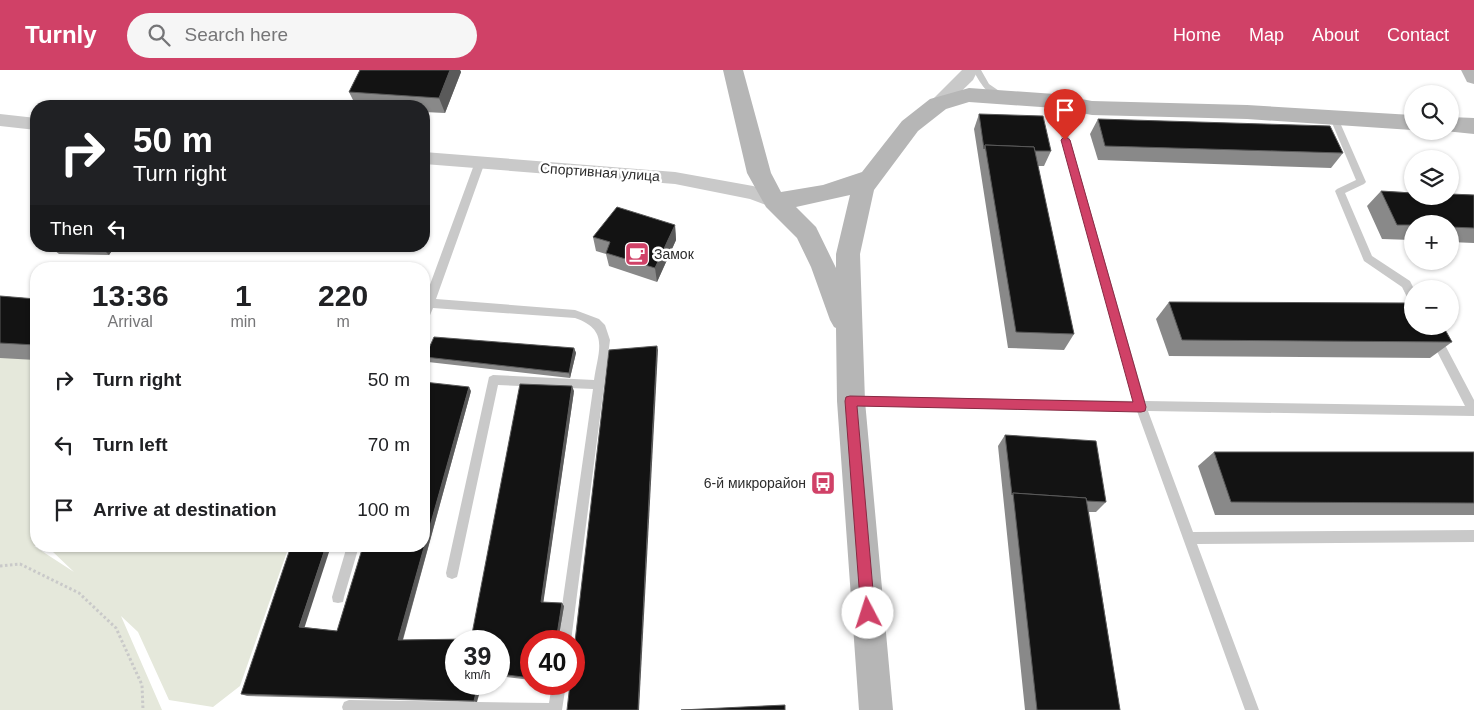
<!DOCTYPE html>
<meta charset="utf-8">
<style>
body{margin:0;font-family:Arial,sans-serif;background:#f6f6f6;color:#202124;height:100vh;display:flex;flex-direction:column;font-size:19px;white-space:nowrap}
*{box-sizing:border-box;margin:0}
p{font-size:16px;color:#757577}
.icon{flex:none;width:28px;height:28px;fill:none;stroke:currentColor;stroke-width:2;stroke-linecap:round;stroke-linejoin:round}
.map{position:relative;flex:1;overflow:hidden}
.sheet{position:absolute;left:30px;top:192px;width:400px;height:290px;display:flex;flex-direction:column;background:#fff;border-radius:20px;box-shadow:0 1px 4px #0004}
.sheet>*{flex:none}
.guide{position:absolute;left:30px;top:30px;width:400px;height:152px;border-radius:20px;box-shadow:0 1px 4px #0004;background:#202124;color:#fff;overflow:hidden}
.buttons{position:absolute;left:1404px;top:15px;display:grid;gap:10px}
.buttons a{display:grid;place-items:center;width:55px;height:55px;border-radius:50%;background:#fff;box-shadow:0 1px 4px #0004;font-size:25px}
.speed{position:absolute;left:445px;top:560px;display:flex;gap:10px;font-size:25px;font-weight:700;text-align:center}
.speed>*{display:grid;place-content:center;width:65px;height:65px;border-radius:50%;background:#fff;box-shadow:0 1px 4px #0004;line-height:1}
.speed small{font-size:12px;font-weight:400}
.speed .limit{border:8px solid #d22;background:#fff;color:#111}
.pin{position:absolute;display:grid;place-items:center;width:42px;height:42px;color:#fff;margin:-51px -21px;border-radius:50% 50% 50% 0;rotate:-45deg;box-shadow:0 0 5px #0007}
.pin .icon{rotate:45deg}
.me{position:absolute;width:55px;margin:-28px;rotate:355deg;stroke-linejoin:round;filter:drop-shadow(0 0 4px #0008)}
.turn{display:flex;align-items:center;gap:18px;height:105px;padding:0 20px;font-size:22px}
.turn .icon{width:65px;height:65px;stroke-width:2.5}
.turn b{display:block;font-size:35px;line-height:42px}
.then{display:flex;align-items:center;height:48px;padding:0 20px;background:#0003;gap:10px;font-size:19px}
.eta{display:flex;justify-content:space-evenly;align-items:center;height:85px;text-align:center}
.eta b{font-size:30px;font-weight:700;line-height:35px}
ul{padding:0;list-style:none}
li{display:flex;align-items:center;gap:15px;height:65px;padding:0 20px}
li div{flex:1}
li b{display:block;font-size:19px}
li em{font-style:normal}
header{display:flex;align-items:center;gap:30px;box-sizing:border-box;height:70px;padding:0 25px;background:#d04167;color:#fff}
header strong{font-size:24px}
nav{display:flex;gap:28px;margin-inline-start:auto;font-size:18px}
.search{width:350px;height:45px;background:#f6f6f6;display:flex;align-items:center;gap:12px;box-sizing:border-box;padding:0 18px;border-radius:28px;color:#757577;font-size:19px}
.map>svg:first-child{display:block}
.green{fill:#e5e8db}
.lines{fill:none;stroke-linecap:round;stroke-linejoin:round}
.path{stroke:#c9c9c9;stroke-width:3;stroke-dasharray:2.5 2.5;stroke-linecap:butt}
.lane{fill:#c9c9c9;fill-rule:evenodd}
.street{fill:#c9c9c9;fill-rule:evenodd}
.secondary{fill:#b6b6b6;fill-rule:evenodd}
.wall{fill:#898989}
.shaded-wall{fill:#5a5a5a}
.building{fill:#131313;stroke:#5a5a5a}
.route{fill:#d04167;stroke:#872a43}
.labels{text-anchor:middle;stroke-width:5;stroke-linejoin:round;paint-order:stroke}
.street-label{font-size:14px;fill:#2c2c2c;stroke:#fff}
.poi-label{font-size:14px;fill:#2c2c2c;stroke:#fff;text-anchor:start}
</style>
<header>
<strong>Turnly</strong>
<div class="search"><svg class="icon" aria-label="search" viewBox="0 0 24 24"><circle cx="10" cy="10" r="6"/><path d="M15 15l6 6"/></svg>Search here</div>
<nav><a>Home</a><a>Map</a><a>About</a><a>Contact</a></nav>
</header>
<div class="map">
<svg width="1474" height="640" viewBox="0 0 1474 640">
<rect width="100%" height="100%" fill="#fff"/>
<path class="green" d="M0 285 36 287V476H34L74 502 52 481 37 476H289L240 616 213 637 169 630 138 562 121 546 162 640H0Z"/>
<g class="lines">
<path class="path" d="M0 496 20 494 79 523 116 558 142 615 143 640"/>
<g class="lane">
<path d="M973 0H981L989 14 1005 25V29C990 31 979 11 973 0Z"/>
<path d="M1055 28 1059 31 1145 331 1465 336 1424 256H1435L1474 330V346L1148 341 1193 462 1474 460V472L1197 474 1259 640H1245L1137 341 851 336 847 334 845 331 847 328 851 326 1134 331 1051 31Z"/>
<path d="M1334 45 1338 48 1366 112 1364 114 1345 123 1372 186 1410 211 1414 219 1412 230 1408 229 1402 217 1364 191 1335 121 1337 119 1356 110 1330 48Z"/>
<path d="M480 89 485 92 436 229 575 240 599 249 605 255 610 270 571 571H557L593 319 498 315 458 503 457 507 452 509 447 507 446 503 489 307 493 305 594 310C598 281 610 260 575 248L433 238 428 250 424 251V231L475 92Z"/>
<path d="M347 476H359L344 527 343 532 338 533 333 532 332 527Z"/>
<path d="M552 614H566L562 640H343L342 637 344 632 349 630 549 633Z"/>
</g>
<g class="street">
<path d="M962 0H978L973 10 944 38 938 40 932 38 930 34 932 30Z"/>
<path d="M0 44 36 48V60L0 56Z"/>
<path d="M424 82 675 102 753 116 780 126 783 131 780 136 774 138 750 129 675 114 424 94Z"/>
</g>
<g class="secondary">
<path d="M723 0H743L771 103 781 122 823 115 862 102 902 51 930 29 969 18 1055 24 1092 31 1247 35 1412 45V60L1247 49 1092 45 1055 38 969 32 946 39 918 61 874 120 860 184 865 331 893 640H859L837 331 836 258 834 257 830 250 811 197 797 168 766 137 747 103ZM850 125 836 184V198L816 157 796 137Z"/>
<path d="M1461 0H1474V14L1467 12Z"/>
<path d="M1450 47 1474 48V64L1445 61H1450Z"/>
</g>
</g>
<g class="wall">
<path d="M360 0H460L461 2 445 43 424 42V36H356L349 22Z"/>
<path d="M979 44 1051 81 1044 96H1038L1074 264 1064 280 1008 278 974 59Z"/>
<path d="M1098 49 1343 83 1331 98 1098 90 1090 64Z"/>
<path d="M1381 121 1474 125V173L1450 172V154H1412V170L1382 169 1367 136Z"/>
<path d="M675 155 676 170 657 212 609 196 606 184 596 181 593 167Z"/>
<path d="M49 176H115L109 185 59 184Z"/>
<path d="M0 226 36 229V290L0 288Z"/>
<path d="M1169 232 1452 272 1430 288 1169 286 1156 249Z"/>
<path d="M574 278 576 283 570 308 428 292 425 287Z"/>
<path d="M471 321 403 570 471 569 574 321 543 532 564 536 558 571H531V610L499 606V571H456L477 632 247 626 241 624 304 557 337 561Z"/>
<path d="M1005 365 1106 432 1096 442H1089L1120 640H1025L998 376Z"/>
<path d="M1214 382H1474V445H1215L1198 396Z"/>
</g>
<g class="shaded-wall">
<path d="M450 0H460L461 2 445 43 439 28Z"/>
<path d="M675 155 676 170 657 212 655 198Z"/>
<path d="M100 176H115L109 185Z"/>
<path d="M657 276 658 280 639 640H638Z"/>
<path d="M574 278 576 283 570 308 569 303Z"/>
<path d="M572 316 574 321 543 535 541 532Z"/>
<path d="M469 317 471 321 402 572 398 570Z"/>
<path d="M326 476H331L304 559 299 557Z"/>
<path d="M562 533 564 536 558 571H556Z"/>
<path d="M478 614H482L477 632 474 631Z"/>
</g>
<g class="building">
<path d="M360 0H450L439 28 349 22Z"/>
<path d="M979 44 1043 46 1051 81H1035L1034 77 985 75 984 79Z"/>
<path d="M1098 49 1330 56 1343 83 1105 76Z"/>
<path d="M985 75 1034 77 1074 264 1016 262Z"/>
<path d="M1381 121 1412 123V126H1450V124L1474 125V158L1450 157V154H1412V155H1397Z"/>
<path d="M617 137 675 155 655 198 606 183 610 172 593 167Z"/>
<path d="M0 226 36 229V275L0 273Z"/>
<path d="M1169 232 1412 233V256H1443L1452 272 1182 270Z"/>
<path d="M434 267 574 278 569 303 425 287Z"/>
<path d="M657 276 638 640H567L570 614H574V580L609 280Z"/>
<path d="M424 312 469 317 398 570 471 569 520 314 572 316 541 532 562 533 556 571H531V608L499 604V571H456V614H478L474 631 241 624 291 476H326L299 557 337 561 363 476H424Z"/>
<path d="M1005 365 1096 371 1106 432 1087 431 1086 428 1013 423 1012 425Z"/>
<path d="M1214 382H1474V433L1231 432Z"/>
<path d="M1013 423 1086 428 1120 640H1037Z"/>
<path d="M785 635V640H681Z"/>
</g>
<path class="route" d="M1065 66 1070 70 1146 337 1145 341 1141 342 857 336 875 543 873 548 868 550 863 548 861 543 845 331 846 327 850 326 1133 332 1061 70Z"/>
<defs>
<symbol id="cafe-square" viewBox="-11 -11 22 22"><rect x="-9" y="-9" width="18" height="18" rx="4" fill="#d04167" stroke="#fff"/><path d="M-5.5-4.5H6V0H3Q3 3.5 0 3.5H-2.5Q-5.5 3.5-5.5 0ZM3-3.2v2h1.7v-2ZM-6 4.5H4V6H-6Z" fill="#fff"/></symbol>
<symbol id="bus-square" viewBox="-11 -11 22 22"><rect x="-9" y="-9" width="18" height="18" rx="4" fill="#d04167" stroke="#fff"/><path d="M-5-6H5V4H4V6H2V4H-2V6H-4V4H-5ZM-3.5-4V0h7V-4ZM-3.5 1.2v1.5H-2V1.2ZM2 1.2v1.5H3.5V1.2Z" fill="#fff"/></symbol>
</defs>
<g fill-rule="evenodd">
<use href="#cafe-square" x="623" y="170" width="28" height="28"/>
<use href="#bus-square" x="809" y="399" width="28" height="28"/>
</g>
<g class="labels">
<g class="street-label">
<text transform="translate(600 102) rotate(4)" y="5">Спортивная улица</text>
</g>
<g class="poi-label">
<text x="654" y="189">Замок</text>
<text x="806" y="418" text-anchor="end">6-й микрорайон</text>
</g>
</g>
</svg>
<div class="buttons">
<a><svg class="icon" aria-label="search" viewBox="0 0 24 24"><circle cx="10" cy="10" r="6"/><path d="M15 15l6 6"/></svg></a>
<a><svg class="icon" aria-label="layers" viewBox="0 0 24 24"><path d="M12 4l9 5-9 5-9-5zM3 14l9 5 9-5"/></svg></a>
<a>+</a>
<a>−</a>
</div>
<div class="speed"><div>39<small>km/h</small></div><div class="limit">40</div></div>
<div class="pin" style="left:1065px;top:70px;background:#d93025"><svg class="icon" aria-label="arrive" viewBox="0 0 24 24"><path d="M6 21V4h12l-3 4 3 4H6"/></svg></div>
<svg class="me" style="left:868px;top:543px" viewBox="-20 -20 40 40"><circle r="19" fill="#fff"/><path d="M0-13L10 11 0 6-10 11z" fill="#d04167"/></svg>
<div class="guide">
<div class="turn"><svg class="icon" aria-label="right" viewBox="0 0 24 24"><path d="M7 20v-9h11M14 6l5 5-5 5"/></svg><div><b>50 m</b>Turn right</div></div>
<div class="then">Then<svg class="icon" aria-label="left" viewBox="0 0 24 24"><path d="M17 20v-9H6M10 6l-5 5 5 5"/></svg></div>
</div>
<section class="sheet">
<div class="eta">
<div><b>13:36</b><p>Arrival</p></div>
<div><b>1</b><p>min</p></div>
<div><b>220</b><p>m</p></div>
</div>
<ul>
<li><svg class="icon" aria-label="right" viewBox="0 0 24 24"><path d="M7 20v-9h11M14 6l5 5-5 5"/></svg><div><b>Turn right</b></div><em>50 m</em></li>
<li><svg class="icon" aria-label="left" viewBox="0 0 24 24"><path d="M17 20v-9H6M10 6l-5 5 5 5"/></svg><div><b>Turn left</b></div><em>70 m</em></li>
<li><svg class="icon" aria-label="arrive" viewBox="0 0 24 24"><path d="M6 21V4h12l-3 4 3 4H6"/></svg><div><b>Arrive at destination</b></div><em>100 m</em></li>
</ul>
</section>
</div>
